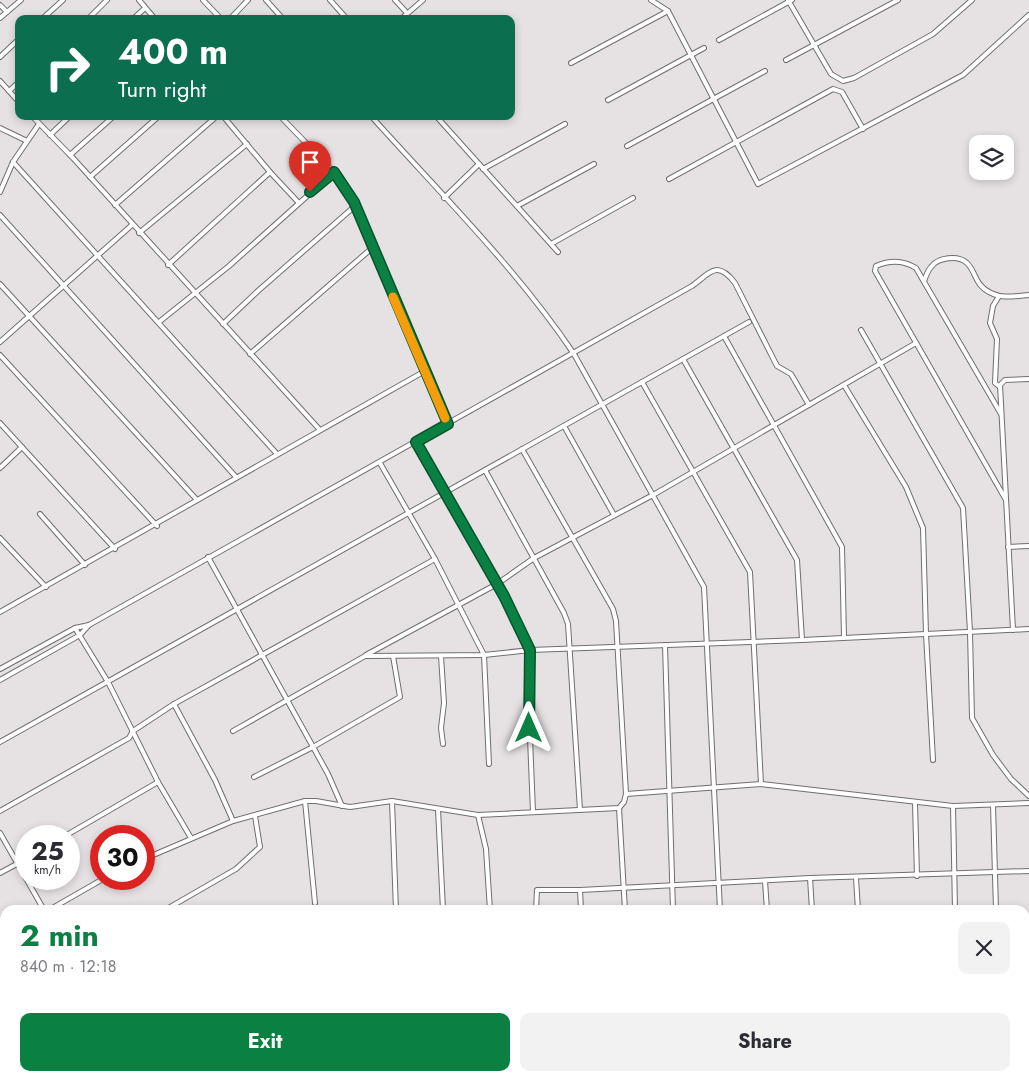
<!DOCTYPE html>
<meta charset="utf-8">
<style>
body{margin:0;font-family:Jost,sans-serif;background:#f2f2f3;color:#2b2b33;height:100vh;display:flex;flex-direction:column;font-size:19px;white-space:nowrap}
*{box-sizing:border-box;margin:0}
p{font-size:16px;color:#7c7c81}
.icon{flex:none;width:28px;height:28px;fill:none;stroke:currentColor;stroke-width:2;stroke-linecap:round;stroke-linejoin:round}
.map{position:relative;flex:1;overflow:hidden}
.drawer{position:absolute;left:0px;top:905px;width:1030px;height:176px;display:flex;flex-direction:column;background:#fff;border-radius:15px 15px 0 0;box-shadow:0 2px 8px #0003}
.drawer>*{flex:none}
.top-card{position:absolute;left:15px;top:15px;width:500px;height:105px;border-radius:10px;box-shadow:0 2px 8px #0003;background:#0b6e4f;color:#fff;overflow:hidden}
.tools{position:absolute;left:969px;top:135px;display:grid;gap:10px}
.tools a{display:grid;place-items:center;width:45px;height:45px;border-radius:10px;background:#fff;box-shadow:0 2px 8px #0003;font-size:25px}
.speed{position:absolute;left:15px;top:825px;display:flex;gap:10px;font-size:25px;font-weight:700;text-align:center}
.speed>*{display:grid;place-content:center;width:65px;height:65px;border-radius:50%;background:#fff;box-shadow:0 2px 8px #0003;line-height:1}
.speed small{font-size:12px;font-weight:400}
.speed .limit{border:8px solid #d22;background:#fff;color:#111}
.pin{position:absolute;display:grid;place-items:center;width:42px;height:42px;color:#fff;margin:-51px -21px;border-radius:50% 50% 50% 0;rotate:-45deg;box-shadow:0 0 5px #0007}
.pin .icon{rotate:45deg}
.me{position:absolute;width:55px;margin:-28px;rotate:0deg;stroke-linejoin:round;filter:drop-shadow(0 0 4px #0008)}
.turn{display:flex;align-items:center;gap:18px;height:105px;padding:0 20px;font-size:22px}
.turn .icon{width:65px;height:65px;stroke-width:2.5}
.turn b{display:block;font-size:35px;line-height:42px}
.round{display:grid;place-items:center;flex:none;width:52px;height:52px;border-radius:10px;background:#f2f2f3}
.head{display:flex;align-items:center;justify-content:space-between;height:85px;padding:0 20px}
h1{font-size:30px;font-weight:700;line-height:38px;color:#0b8043}
.cta{display:flex;gap:10px;margin-top:auto;padding:10px 20px}
.cta a{flex:1;height:58px;border-radius:10px;background:#0b8043;color:#fff;font-size:20px;font-weight:700;line-height:58px;text-align:center}
.cta a+a{background:#f2f2f3;color:#2b2b33}
.map>svg:first-child{display:block}
.lines{fill:none;stroke-linecap:round;stroke-linejoin:round}
.minor-casing{stroke:#726e70;stroke-width:6}
.minor{stroke:#fff;stroke-width:4}
.route-casing{stroke:#07532c;stroke-width:12}
.route{stroke:#0b8043;stroke-width:9}
.slow{stroke:#f59e0b;stroke-width:9}
</style>
<div class="map">
<svg width="1029" height="1081" viewBox="0 0 1029 1081">
<rect width="100%" height="100%" fill="#e6e2e4"/>
<g class="lines">
<defs>
<g id="minor">
<path d="M139 0 155 19"/>
<path d="M203 0 221 19"/>
<path d="M266 0 283 19"/>
<path d="M330 0 347 19"/>
<path d="M395 0 407 13"/>
<path d="M651 0 668 11 758 184 963 75 1029 15"/>
<path d="M788 0 831 74 843 81 854 78 933 34 972 0"/>
<path d="M0 5 7 12"/>
<path d="M0 18 21 0"/>
<path d="M42 19 63 0"/>
<path d="M88 19 107 0"/>
<path d="M133 19 144 9"/>
<path d="M230 19 248 0"/>
<path d="M401 19 423 0"/>
<path d="M719 40 792 0"/>
<path d="M0 57 19 39"/>
<path d="M786 60 898 0"/>
<path d="M571 63 668 11"/>
<path d="M0 81 19 102"/>
<path d="M9 91 19 82"/>
<path d="M608 100 704 48"/>
<path d="M32 116 73 158 320 430"/>
<path d="M223 116 270 172 298 202"/>
<path d="M280 116 334 172 354 202 448 424"/>
<path d="M371 116C440 193 516 268 574 354L704 587 720 910"/>
<path d="M436 116 558 252"/>
<path d="M0 128 27 141"/>
<path d="M50 135 70 116"/>
<path d="M627 146 765 71"/>
<path d="M70 155 114 116"/>
<path d="M13 162 277 454"/>
<path d="M483 169 565 124"/>
<path d="M90 177 159 116"/>
<path d="M669 179 833 89 842 92 863 129"/>
<path d="M0 192 13 162 39 124"/>
<path d="M444 198 479 164"/>
<path d="M115 205 217 116"/>
<path d="M517 206 594 164"/>
<path d="M0 215 236 477"/>
<path d="M139 233 247 144"/>
<path d="M551 244 633 198"/>
<path d="M168 265 270 172"/>
<path d="M924 281C926 276 928 270 931 267 938 257 958 255 967 263 977 273 974 285 991 293 1003 299 1015 296 1029 295"/>
<path d="M0 284 197 500"/>
<path d="M999 296 993 306 990 323 997 339 995 383 1000 387"/>
<path d="M159 322 229 266 334 172"/>
<path d="M223 324 259 290 355 206"/>
<path d="M861 330 963 508 970 632 972 718 993 755 1011 779 1029 796"/>
<path d="M724 336 842 547 844 637"/>
<path d="M0 342 132 225"/>
<path d="M250 354 372 248"/>
<path d="M0 355 157 526"/>
<path d="M683 359 797 560 802 640"/>
<path d="M642 382 750 572 761 784"/>
<path d="M844 385 906 487 923 528 926 634 933 760"/>
<path d="M1001 414 916 268C903 260 890 260 876 266L875 271 1006 500"/>
<path d="M0 423 115 549"/>
<path d="M564 426 614 515"/>
<path d="M416 442 497 584 530 650 529 713 533 812"/>
<path d="M522 449 613 609 616 621 626 794"/>
<path d="M380 463 435 559 484 655 489 764"/>
<path d="M0 468 22 447"/>
<path d="M485 470 564 613 568 624 580 810"/>
<path d="M40 514 85 565"/>
<path d="M0 538 46 587"/>
<path d="M1008 547 1029 546"/>
<path d="M208 557 328 774 342 806"/>
<path d="M0 612C142 533 283 451 425 371"/>
<path d="M75 628 108 682 158 782 191 838"/>
<path d="M1013 630 1000 385 1005 380 1029 379"/>
<path d="M665 645 673 910"/>
<path d="M366 655 497 584 534 558 653 495 916 343"/>
<path d="M441 656 444 703 441 728 443 744"/>
<path d="M0 669 75 628 89 625 692 286C711 272 717 260 735 283L777 366 791 374 809 405"/>
<path d="M0 680 80 635 89 625"/>
<path d="M174 704 215 780 233 821"/>
<path d="M233 731 365 656 484 655 530 650 802 640 1029 629"/>
<path d="M0 742 749 322"/>
<path d="M254 777 313 747 400 697 393 656"/>
<path d="M305 801 315 903"/>
<path d="M392 801 396 910"/>
<path d="M915 803 917 876"/>
<path d="M993 805 996 910"/>
<path d="M953 806 955 910"/>
<path d="M619 808 625 910"/>
<path d="M438 809 443 910"/>
<path d="M0 811 129 738 133 731 174 704 435 559"/>
<path d="M478 815 486 849 490 910"/>
<path d="M0 833 44 910"/>
<path d="M65 836 158 782"/>
<path d="M144 859 233 821 305 801H316L350 807 392 801 478 815 619 808 624 802 626 794 761 784 953 806 1029 803"/>
<path d="M0 873 26 859"/>
<path d="M810 878 812 910"/>
<path d="M856 878 858 910"/>
<path d="M765 881 767 910"/>
<path d="M580 890 581 910"/>
<path d="M49 910 103 879"/>
<path d="M165 910 236 869 260 847 255 816"/>
<path d="M536 910 537 890H580L810 878 1029 871"/>
<path d="M0 935 5 933"/>
<path d="M0 997 5 995"/>
<path d="M0 1061 5 1059"/>
<path d="M142 1076 145 1081"/>
<path d="M376 1076 379 1081"/>
<path d="M589 1076 590 1081"/>
<path d="M633 1076V1081"/>
<path d="M726 1076V1081"/>
<path d="M820 1076V1081"/>
<path d="M866 1076V1081"/>
<path d="M961 1076V1081"/>
<path d="M1002 1076V1081"/>
<path d="M75 1081 83 1076"/>
<path d="M164 1081 172 1076"/>
<path d="M249 1081 257 1076"/>
<path d="M483 1081 544 1078"/>
</g>
</defs>
<use href="#minor" class="minor-casing"/>
<use href="#minor" class="minor"/>
</g>
<g class="lines">
<defs>
<path id="route" d="M310 192 334 172 354 202 448 424 416 442 504 596 530 650 529 728"/>
</defs>
<use href="#route" class="route-casing"/>
<use href="#route" class="route"/>
<path class="slow" d="M393 297 445 418"/>
</g>
</svg>
<div class="tools">
<a><svg class="icon" aria-label="layers" viewBox="0 0 24 24"><path d="M12 4l9 5-9 5-9-5zM3 14l9 5 9-5"/></svg></a>
</div>
<div class="speed"><div>25<small>km/h</small></div><div class="limit">30</div></div>
<div class="pin" style="left:310px;top:192px;background:#d93025"><svg class="icon" aria-label="arrive" viewBox="0 0 24 24"><path d="M6 21V4h12l-3 4 3 4H6"/></svg></div>
<svg class="me" style="left:529px;top:728px" viewBox="-20 -20 40 40"><path d="M0-17L14 15 0 8-14 15z" fill="#0b8043" stroke="#fff" stroke-width="4"/></svg>
<div class="top-card">
<div class="turn"><svg class="icon" aria-label="right" viewBox="0 0 24 24"><path d="M7 20v-9h11M14 6l5 5-5 5"/></svg><div><b>400 m</b>Turn right</div></div>
</div>
<section class="drawer">
<div class="head"><div><h1>2 min</h1><p>840 m · 12:18</p></div><a class="round"><svg class="icon" aria-label="close" viewBox="0 0 24 24"><path d="M6 6l12 12M18 6L6 18"/></svg></a></div>
<div class="cta"><a>Exit</a><a>Share</a></div>
</section>
</div>
